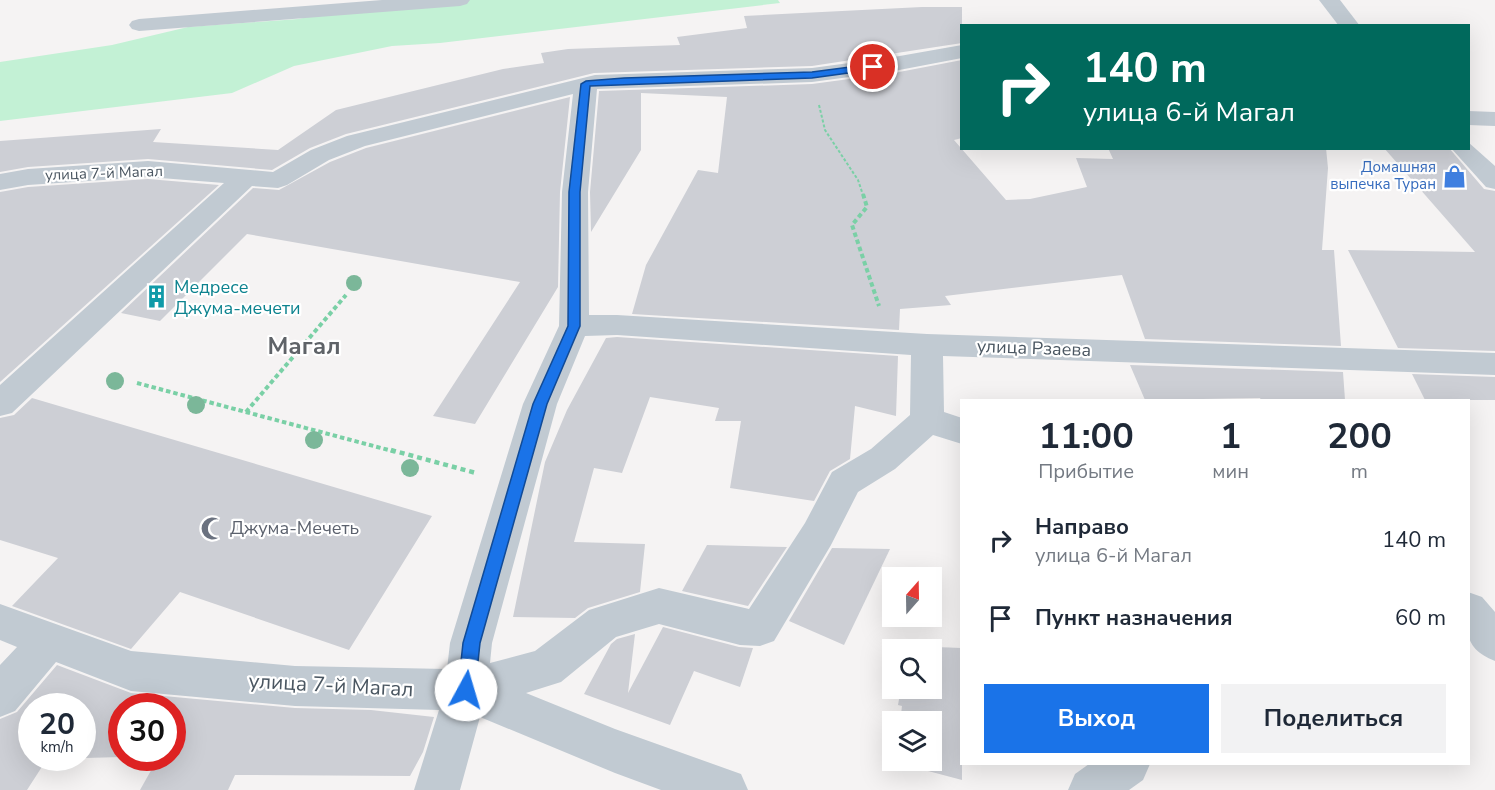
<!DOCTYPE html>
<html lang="ru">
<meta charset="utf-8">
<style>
body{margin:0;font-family:"Nunito Sans",sans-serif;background:#f2f2f3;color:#1f2937;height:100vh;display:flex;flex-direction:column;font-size:22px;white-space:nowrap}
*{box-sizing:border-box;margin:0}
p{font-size:20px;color:#747a83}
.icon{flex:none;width:33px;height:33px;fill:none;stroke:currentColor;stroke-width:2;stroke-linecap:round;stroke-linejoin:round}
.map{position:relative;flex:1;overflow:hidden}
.sheet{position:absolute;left:960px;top:399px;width:510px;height:366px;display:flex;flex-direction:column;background:#fff;border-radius:0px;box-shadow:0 6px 24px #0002}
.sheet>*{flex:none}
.top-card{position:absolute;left:960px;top:24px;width:510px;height:126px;border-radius:0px;box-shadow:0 6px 24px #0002;background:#00695c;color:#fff;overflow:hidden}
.needle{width:39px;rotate:20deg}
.controls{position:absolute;left:882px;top:567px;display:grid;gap:12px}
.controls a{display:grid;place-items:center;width:60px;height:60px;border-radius:0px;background:#fff;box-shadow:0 6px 24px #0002;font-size:30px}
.speed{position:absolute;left:18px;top:693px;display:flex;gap:12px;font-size:30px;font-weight:700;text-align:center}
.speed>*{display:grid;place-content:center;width:78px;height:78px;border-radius:50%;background:#fff;box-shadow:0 6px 24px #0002;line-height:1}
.speed small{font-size:15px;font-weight:400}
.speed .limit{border:9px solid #d22;background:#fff;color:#111}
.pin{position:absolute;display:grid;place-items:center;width:51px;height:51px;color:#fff;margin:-26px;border:3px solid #fff;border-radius:50%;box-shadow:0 2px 6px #0007}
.me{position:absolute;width:66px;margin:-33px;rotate:6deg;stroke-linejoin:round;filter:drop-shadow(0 0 4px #0008)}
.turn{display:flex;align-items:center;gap:21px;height:126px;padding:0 24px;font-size:27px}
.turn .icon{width:78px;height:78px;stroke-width:2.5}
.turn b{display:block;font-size:42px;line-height:51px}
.eta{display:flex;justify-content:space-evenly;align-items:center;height:102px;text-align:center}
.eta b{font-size:36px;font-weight:700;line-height:42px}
.action{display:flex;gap:12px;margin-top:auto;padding:12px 24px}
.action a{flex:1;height:69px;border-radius:0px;background:#1a73e8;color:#fff;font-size:24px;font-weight:700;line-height:69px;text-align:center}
.action a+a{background:#f2f2f3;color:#1f2937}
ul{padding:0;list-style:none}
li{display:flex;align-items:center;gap:18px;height:78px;padding:0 24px}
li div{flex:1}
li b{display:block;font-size:22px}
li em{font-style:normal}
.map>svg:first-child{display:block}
.green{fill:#c3f1d5}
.building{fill:#cdcfd5;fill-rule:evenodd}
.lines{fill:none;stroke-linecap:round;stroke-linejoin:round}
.path-far2{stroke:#7ad0a6;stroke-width:2;stroke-dasharray:3 2;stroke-linecap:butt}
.path-far1{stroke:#7ad0a6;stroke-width:4;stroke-dasharray:4.5 3;stroke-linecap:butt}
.path{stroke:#7ad0a6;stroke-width:4.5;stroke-dasharray:5 4;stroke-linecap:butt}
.minor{fill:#c1cad2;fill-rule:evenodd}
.tree{fill:#7bb799}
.route{fill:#1a73e8;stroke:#114b97;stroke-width:1.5}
.labels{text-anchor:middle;stroke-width:4.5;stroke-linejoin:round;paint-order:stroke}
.far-shop-label{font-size:15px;fill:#366cbe;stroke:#fff;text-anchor:end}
.far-street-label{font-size:15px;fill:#4a5661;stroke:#fff}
.culture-label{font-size:18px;fill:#0d838f;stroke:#fff;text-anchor:start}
.street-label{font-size:18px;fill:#4a5661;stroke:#fff}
.worship-label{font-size:18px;fill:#5b616d;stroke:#fff;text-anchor:start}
.near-street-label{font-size:21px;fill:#4a5661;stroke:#fff}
.district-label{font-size:24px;font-weight:bold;fill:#5f6368;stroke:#fff}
</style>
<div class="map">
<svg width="1495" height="790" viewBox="0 0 1495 790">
<rect width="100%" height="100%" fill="#f5f3f3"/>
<path class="green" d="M390 0H778L780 3 440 43 392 46 294 66 232 93 0 121V62L112 45 188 27 298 19Z"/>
<g class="building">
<path d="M922 7H962V43L812 66 594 73 346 134 310 148 272 170 148 159 28 167 0 172V141L161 129 153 142 278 150 336 110 503 69 544 63 541 53 568 49 680 45 677 37 747 28 744 16Z"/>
<path d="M962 60V138L954 140 1006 200 1030 199 1087 187 1076 158 1113 159 1108 148H1326L1328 168 1322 250H1334L1341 346 1145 339 1122 275 945 296 951 305 900 309 899 330 632 314 646 265 698 170 718 173 727 97 641 93V150L591 232 590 192 599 91 812 84 894 73Z"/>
<path d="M570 97 560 192 558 287 475 424 433 416 520 282 247 234 160 321 121 313 253 188 279 190 330 162 366 148Z"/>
<path d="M1384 148H1449L1484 189 1495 191V351L1398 348 1348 250 1475 252Z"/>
<path d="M148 179 219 185 0 382V192L28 187Z"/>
<path d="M617 337 898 356 896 416 855 406 850 459 830 471 814 501 730 488 741 421H715L719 408 650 397 622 473 594 468 574 542 645 544 640 592 588 608 575 618 513 617 545 462 567 410 606 338Z"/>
<path d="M1130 365 1343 372 1345 400H1261L1260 398 1145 400Z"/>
<path d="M1412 374 1495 377V400H1425Z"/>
<path d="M32 398 432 516 349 650 180 592 131 649 12 606 58 558 0 540V418L14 415Z"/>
<path d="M707 545 787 547 748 606 682 591Z"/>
<path d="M832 548 890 549 844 645 789 621Z"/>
<path d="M663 627 739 647 753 648 740 687 694 671 670 725 584 694 611 644 617 639 635 634 628 693Z"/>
<path d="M909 646 962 648V780L894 762 932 760V722H900L902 706 898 705 901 688H932V650H908Z"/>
<path d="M57 665 131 693 295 708 371 710 434 717 423 752 410 776 235 775 228 790H140L158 758H172V706H122V757L47 759 27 790H0V719L17 712ZM32 706H82V758H32Z"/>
</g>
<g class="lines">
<path class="path-far2" d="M819 105 825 130 858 180 863 195"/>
<g class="path-far1">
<path d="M863 194 867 207 852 225 879 306"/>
<path d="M137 383 396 452"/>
<path d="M246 412 346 295"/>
</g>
<path class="path" d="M391 450 476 473"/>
<g class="minor">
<path d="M382 0H470L467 4 460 6 139 31 132 29 129 25 132 21 139 19Z"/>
<path d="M1319 0H1340L1360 26H1339Z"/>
<path d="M962 45V58L894 71 812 82 597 89 588 192 589 315H617L927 334 1495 353V375L943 356 944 412 962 418V444L933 435 895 469 858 492 831 545 774 641 760 646 740 645 659 624 616 637 561 682 526 693 615 729 741 774 748 790H661L615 773 480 717 460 790H414L439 710 295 706 131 691 56 662 15 711 0 717V665L17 647 0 640V604L131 651 295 666 447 669 450 643 523 404 559 326 562 192 573 94 365 146 329 160 287 185 278 188 252 186 12 413 0 416V385L224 183 148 177 28 185 0 190V174L28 169 148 161 273 172 311 150 347 136 595 75 812 68 894 57ZM617 335 911 355 910 415 871 449 832 472 805 523 749 609 659 588 589 610 535 651 490 663 492 643 557 404 585 336Z"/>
<path d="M1468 111 1495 112V126L1468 125Z"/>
<path d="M1468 142 1495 166V189L1486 187 1451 148H1468Z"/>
<path d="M1468 592 1482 597 1495 612V661C1459 647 1468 625 1468 592Z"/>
<path d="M1089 764H1150L1143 780 1129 790H1068L1075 774Z"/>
</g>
</g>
<g class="tree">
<circle cx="354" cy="283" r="8"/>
<circle cx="115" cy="381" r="9"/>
<circle cx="196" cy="405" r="9"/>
<circle cx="314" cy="440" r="9"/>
<circle cx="410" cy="468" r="9"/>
</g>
<path class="route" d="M873 64 877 65V69L812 78 590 86 580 192V326L547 404 480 643 475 690 473 696 466 699 460 696 458 690 463 643 533 404 568 326 569 192 581 84 586 81 624 78 812 72Z"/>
<defs>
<symbol id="shop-bare" viewBox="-9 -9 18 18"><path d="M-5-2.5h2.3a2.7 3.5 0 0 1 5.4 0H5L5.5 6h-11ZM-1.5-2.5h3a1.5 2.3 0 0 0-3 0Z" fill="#3f7fe0" stroke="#fff" stroke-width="2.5" paint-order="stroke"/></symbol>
<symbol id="building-bare" viewBox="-9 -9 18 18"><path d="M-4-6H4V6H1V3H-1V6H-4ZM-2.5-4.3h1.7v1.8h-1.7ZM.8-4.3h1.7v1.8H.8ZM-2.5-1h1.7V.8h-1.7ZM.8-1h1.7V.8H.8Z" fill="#0f9aa8" stroke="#fff" stroke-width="2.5" paint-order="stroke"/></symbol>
<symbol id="mosque-bare" viewBox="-9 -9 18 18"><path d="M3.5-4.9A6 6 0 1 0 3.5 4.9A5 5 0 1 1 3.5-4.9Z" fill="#6b7280" stroke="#fff" stroke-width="2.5" paint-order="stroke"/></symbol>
</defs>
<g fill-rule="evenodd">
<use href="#shop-bare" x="1438" y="160" width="33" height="33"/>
<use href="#building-bare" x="140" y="280" width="33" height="33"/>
<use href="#mosque-bare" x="196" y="512" width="33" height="33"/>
</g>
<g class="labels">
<g class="far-shop-label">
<text x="1436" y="172">Домашняя<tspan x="1436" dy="17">выпечка Туран</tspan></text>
</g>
<g class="far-street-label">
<text transform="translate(104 173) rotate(-2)" y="5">улица 7-й Магал</text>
</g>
<g class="culture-label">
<text x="174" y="293">Медресе<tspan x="174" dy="21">Джума-мечети</tspan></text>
</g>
<g class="street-label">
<text transform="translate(1034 348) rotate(2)" y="6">улица Рзаева</text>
</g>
<g class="worship-label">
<text x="230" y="534">Джума-Мечеть</text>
</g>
<g class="near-street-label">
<text transform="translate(331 685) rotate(3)" y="7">улица 7-й Магал</text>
</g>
<g class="district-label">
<text x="304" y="354">Магал</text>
</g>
</g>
</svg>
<div class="controls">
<a><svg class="needle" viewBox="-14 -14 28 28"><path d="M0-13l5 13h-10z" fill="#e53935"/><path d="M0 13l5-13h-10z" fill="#747a83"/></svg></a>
<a><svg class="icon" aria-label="search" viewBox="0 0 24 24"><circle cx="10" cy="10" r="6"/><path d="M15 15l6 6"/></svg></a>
<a><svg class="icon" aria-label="layers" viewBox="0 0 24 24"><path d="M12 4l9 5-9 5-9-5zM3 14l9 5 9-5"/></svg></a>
</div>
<div class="speed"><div>20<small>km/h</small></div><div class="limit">30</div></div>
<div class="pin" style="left:873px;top:67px;background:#d93025"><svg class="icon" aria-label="arrive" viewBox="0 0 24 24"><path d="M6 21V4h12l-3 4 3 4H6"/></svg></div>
<svg class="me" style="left:466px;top:690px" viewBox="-20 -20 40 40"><circle r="19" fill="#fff"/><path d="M0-13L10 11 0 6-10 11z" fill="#1a73e8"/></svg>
<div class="top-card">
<div class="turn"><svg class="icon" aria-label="right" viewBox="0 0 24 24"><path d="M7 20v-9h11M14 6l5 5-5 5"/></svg><div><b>140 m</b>улица 6-й Магал</div></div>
</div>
<section class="sheet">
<div class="eta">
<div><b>11:00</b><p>Прибытие</p></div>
<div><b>1</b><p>мин</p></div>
<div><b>200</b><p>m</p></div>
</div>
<ul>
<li><svg class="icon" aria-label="right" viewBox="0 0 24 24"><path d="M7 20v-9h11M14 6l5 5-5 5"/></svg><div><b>Направо</b><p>улица 6-й Магал</p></div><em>140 m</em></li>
<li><svg class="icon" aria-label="arrive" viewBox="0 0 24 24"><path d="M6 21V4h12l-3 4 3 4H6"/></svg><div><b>Пункт назначения</b></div><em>60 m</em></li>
</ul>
<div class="action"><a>Выход</a><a>Поделиться</a></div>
</section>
</div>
